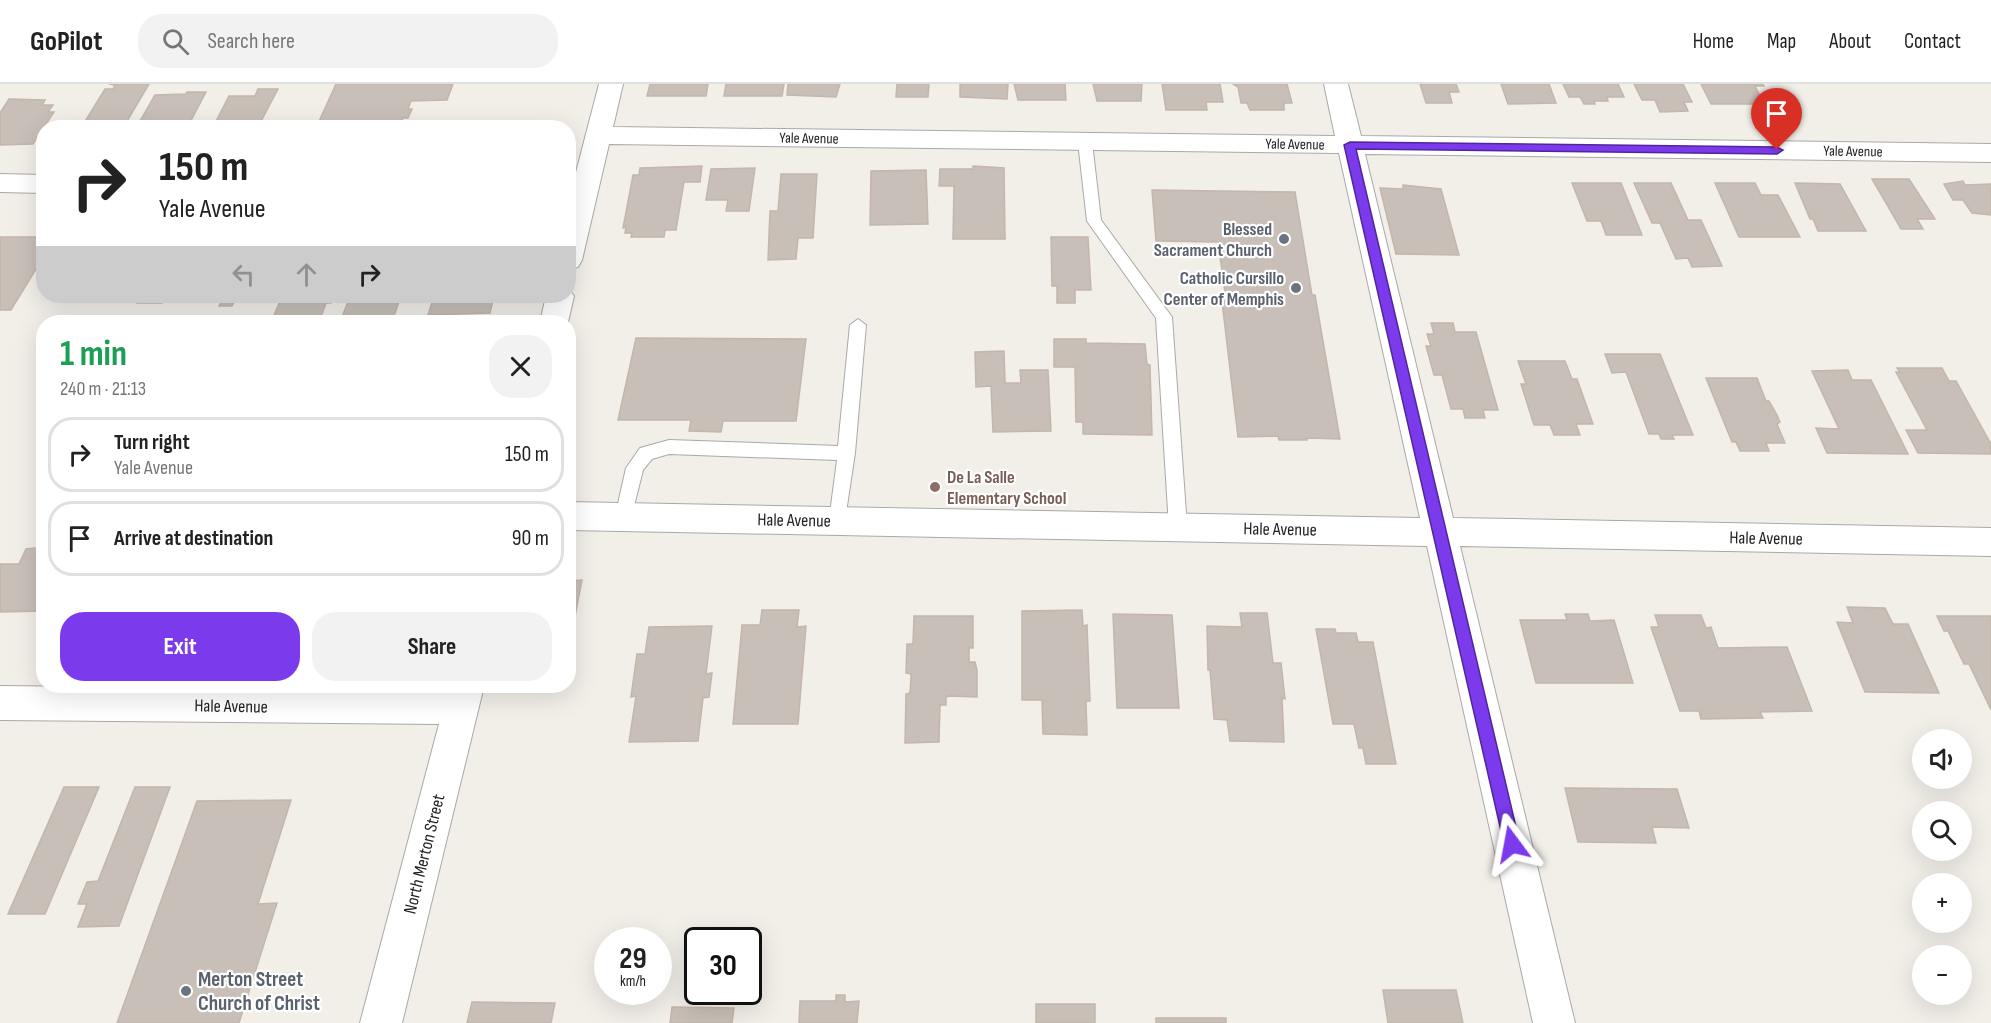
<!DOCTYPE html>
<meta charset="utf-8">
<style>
body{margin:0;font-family:"Sofia Sans Condensed",sans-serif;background:#f2f2f2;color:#222;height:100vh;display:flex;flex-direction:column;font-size:22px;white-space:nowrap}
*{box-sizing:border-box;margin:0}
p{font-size:20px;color:#767676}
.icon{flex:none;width:33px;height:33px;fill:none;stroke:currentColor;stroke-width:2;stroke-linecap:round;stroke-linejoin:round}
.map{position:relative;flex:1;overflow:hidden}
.details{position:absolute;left:36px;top:231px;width:540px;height:378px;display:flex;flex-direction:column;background:#fff;border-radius:24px;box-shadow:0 6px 24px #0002}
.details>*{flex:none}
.guide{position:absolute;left:36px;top:36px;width:540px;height:183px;border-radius:24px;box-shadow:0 6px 24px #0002;background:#fff;color:#222;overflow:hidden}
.buttons{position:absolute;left:1912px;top:645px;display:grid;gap:12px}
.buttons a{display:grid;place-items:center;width:60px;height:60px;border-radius:50%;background:#fff;box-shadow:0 6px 24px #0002;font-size:30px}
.speed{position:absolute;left:594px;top:843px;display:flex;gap:12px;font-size:30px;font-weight:700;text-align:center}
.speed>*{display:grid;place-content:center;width:78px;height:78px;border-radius:50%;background:#fff;box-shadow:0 6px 24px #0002;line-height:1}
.speed small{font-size:15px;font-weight:400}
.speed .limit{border:3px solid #111;border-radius:9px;background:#fff;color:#111}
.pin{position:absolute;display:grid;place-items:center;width:51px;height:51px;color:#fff;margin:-62px -26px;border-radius:50% 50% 50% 0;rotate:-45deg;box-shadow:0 0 6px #0007}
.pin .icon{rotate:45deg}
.me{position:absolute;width:66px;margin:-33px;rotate:347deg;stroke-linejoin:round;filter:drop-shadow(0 0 4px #0008)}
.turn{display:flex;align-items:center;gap:21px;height:126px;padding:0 24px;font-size:27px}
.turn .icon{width:78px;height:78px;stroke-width:2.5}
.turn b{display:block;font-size:42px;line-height:51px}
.lanes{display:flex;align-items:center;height:57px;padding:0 24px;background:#0003;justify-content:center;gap:30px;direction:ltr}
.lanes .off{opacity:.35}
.round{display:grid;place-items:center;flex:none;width:63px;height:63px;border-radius:24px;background:#f2f2f2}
.summary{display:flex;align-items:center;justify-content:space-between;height:102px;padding:0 24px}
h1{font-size:36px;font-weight:700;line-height:45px;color:#1e9e55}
.button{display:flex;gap:12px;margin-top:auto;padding:12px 24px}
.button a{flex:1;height:69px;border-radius:24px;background:#7c3aed;color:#fff;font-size:24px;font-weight:700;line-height:69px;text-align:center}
.button a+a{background:#f2f2f2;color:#222}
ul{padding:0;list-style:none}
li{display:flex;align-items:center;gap:18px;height:75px;margin:0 12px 9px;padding:0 12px;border:3px solid #e0e0e0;border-radius:24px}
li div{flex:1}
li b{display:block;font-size:22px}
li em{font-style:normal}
header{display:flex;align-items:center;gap:36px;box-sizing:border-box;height:84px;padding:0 30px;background:#fff;border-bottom:2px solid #e0e0e0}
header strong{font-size:28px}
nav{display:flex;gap:33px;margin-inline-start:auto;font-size:21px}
.search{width:420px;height:54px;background:#f2f2f2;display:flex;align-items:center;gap:15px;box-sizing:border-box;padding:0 21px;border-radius:24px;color:#767676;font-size:22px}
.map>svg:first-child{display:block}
.building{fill:#c7bfb8;stroke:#c4b6ab;stroke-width:1.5}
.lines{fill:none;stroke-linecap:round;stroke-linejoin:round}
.service-casing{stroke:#a9a9a9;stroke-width:2}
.minor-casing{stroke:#a9a9a9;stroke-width:2}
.service{fill:#fff;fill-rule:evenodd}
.minor{fill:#fff;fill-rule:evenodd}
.route{fill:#7c3aed;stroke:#51269a;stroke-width:1.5}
.worship-dot{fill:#6b7280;stroke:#fff;stroke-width:2}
.education-dot{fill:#8d6e63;stroke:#fff;stroke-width:2}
.labels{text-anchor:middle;stroke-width:4.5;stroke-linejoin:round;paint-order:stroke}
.far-street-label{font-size:15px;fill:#222;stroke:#fff}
.worship-label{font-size:18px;font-weight:bold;fill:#5b616d;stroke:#fff;text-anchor:end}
.education-label{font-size:18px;font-weight:bold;fill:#785e54;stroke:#fff;text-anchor:start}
.street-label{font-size:18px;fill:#222;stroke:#fff}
.near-worship-label{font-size:21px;font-weight:bold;fill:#5b616d;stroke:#fff;text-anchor:start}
</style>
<header>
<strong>GoPilot</strong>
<div class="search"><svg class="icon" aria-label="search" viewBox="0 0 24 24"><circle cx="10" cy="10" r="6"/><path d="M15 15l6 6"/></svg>Search here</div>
<nav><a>Home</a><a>Map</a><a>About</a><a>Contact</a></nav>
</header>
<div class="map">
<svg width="1991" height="939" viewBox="0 0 1991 939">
<rect width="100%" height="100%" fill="#f2efe9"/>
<g class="building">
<path d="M149 0 123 44H81L105 5H113L115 1 109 0Z"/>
<path d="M336 0H453L447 16 411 17 408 25H412L408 34H403L399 44H316Z"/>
<path d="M650 0H708L706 12H647Z"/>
<path d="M726 0H784L782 12H724Z"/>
<path d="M788 0H840L836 13 787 11Z"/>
<path d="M897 0H929L928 13H896Z"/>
<path d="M960 0H1008L1007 15 960 13Z"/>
<path d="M1014 0H1065L1066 16H1018Z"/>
<path d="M1093 0H1142L1141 17H1097Z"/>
<path d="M1162 0H1220L1223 18H1206L1207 26H1166Z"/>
<path d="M1233 0H1287L1292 19H1284V26H1250L1247 19H1241L1238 3Z"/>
<path d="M1420 0H1456L1459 8H1449L1452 19H1426Z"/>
<path d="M1501 0H1549L1556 19 1508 20Z"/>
<path d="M1563 0H1618L1624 13H1607L1608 17H1594L1595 20H1584L1580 13H1569Z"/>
<path d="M1634 0H1683L1692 18H1684L1688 27 1660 28 1655 16H1642Z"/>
<path d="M1701 0H1763L1764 2H1755L1764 20H1711Z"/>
<path d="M258 5H278L258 43H213L229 12H255Z"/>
<path d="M187 8H206L187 44H136L155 11 186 10Z"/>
<path d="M9 15 45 16 42 21H53L48 28H54L33 60 0 61V29Z"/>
<path d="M702 82 700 98H684L676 146H665L664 153H631L632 149H625L626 143 623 144 633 91H639L640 84Z"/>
<path d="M973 82 1004 84 1005 155H953L954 102H939L940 85H973Z"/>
<path d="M755 84 749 127H726L728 116H706L711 85Z"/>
<path d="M926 86 928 140 870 141 871 87Z"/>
<path d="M781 90H817L813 154H798L796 175 768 176 770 127H778Z"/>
<path d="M1872 95H1909L1935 135H1917L1923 145H1901Z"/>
<path d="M1963 97 1965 101 1991 100V131L1972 129 1963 116H1953L1944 100Z"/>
<path d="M1572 99H1621L1642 151H1606L1601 137H1587Z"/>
<path d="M1634 99H1671L1688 136H1701L1722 182 1692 183 1688 174 1676 175 1660 139H1652Z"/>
<path d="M1715 99H1755L1761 111H1778L1800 153H1739Z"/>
<path d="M1795 99 1840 100 1866 147H1818L1813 135H1810Z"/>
<path d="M1403 101 1441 105 1459 171 1396 170 1380 104 1403 105Z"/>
<path d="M1152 106 1295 108 1312 211H1315L1340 355 1307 354V356H1279L1278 352 1238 353 1221 209H1225L1218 158 1156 157Z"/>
<path d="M0 153H44V172L11 226H0Z"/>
<path d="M1051 153H1088L1091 206H1075V219H1057V202H1052Z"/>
<path d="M141 212H166L162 219H137Z"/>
<path d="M205 212H264L262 216H245L244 218H234L232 222H219L221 218H202Z"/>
<path d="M282 212H334L331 219H326L321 233 273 234Z"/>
<path d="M350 212H401L393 235 341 236Z"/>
<path d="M434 212H494L490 229 428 231Z"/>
<path d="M1431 239H1453L1455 248H1476L1498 326H1483L1485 334H1465L1463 325H1451L1442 291H1434L1426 262H1431L1427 250H1434Z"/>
<path d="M636 254 806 255 796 337H723L721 348 689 347 691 336H618Z"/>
<path d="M1054 255H1086V259L1145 260 1147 280 1150 281 1152 351 1083 350V338H1076L1075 283H1054Z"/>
<path d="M1004 267 1005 299H1021L1020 286H1048L1051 347 993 348 991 302 976 303 975 268Z"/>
<path d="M1605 270H1660L1693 351H1672L1674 355H1661L1659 350H1649L1626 288 1612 289Z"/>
<path d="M1518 277H1565L1572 295H1577L1593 340H1576L1580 351H1554L1550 341H1534L1521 300H1526Z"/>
<path d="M1897 284H1942L1949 297H1956L1991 360V370L1918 369 1906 346H1927L1896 288H1900Z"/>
<path d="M1848 286 1852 296H1871L1908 370 1827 369 1816 344 1839 345 1812 287Z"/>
<path d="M1706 294H1757L1766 317H1769L1777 331 1780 338 1777 340 1785 359H1766L1769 367H1740L1736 358H1732Z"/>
<path d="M44 463V527L0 528V480H19L26 465Z"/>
<path d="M582 496 568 568V497Z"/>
<path d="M1847 523 1885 524 1893 540H1908L1939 609 1865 608 1837 538 1853 539Z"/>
<path d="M762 526H799L797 543 806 542 798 640H733L742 541H760Z"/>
<path d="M1082 526 1083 542 1087 541 1090 617H1086L1087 651 1043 650 1042 616H1022V527Z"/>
<path d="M1240 529H1267L1273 579H1281L1285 615 1282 614 1284 658 1230 657 1227 636 1214 635 1210 586H1208L1207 542 1242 543Z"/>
<path d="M1113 530 1172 531 1179 624H1117Z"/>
<path d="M1565 530H1588L1590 537 1614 536 1633 599H1536L1520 536H1567Z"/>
<path d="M1655 531H1701L1706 544 1711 543 1718 564 1787 563 1812 627 1760 628 1763 634 1701 635 1699 627H1680L1651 543H1659Z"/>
<path d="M914 532H973V564H969V578H975L977 586V613L948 612 946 614V621H940L939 658 905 659 906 610 910 609 911 594V590L906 589 907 560H913Z"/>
<path d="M1937 532H1991V626L1969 580H1964L1948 547H1944Z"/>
<path d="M712 542 706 590 712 589 709 613 703 614 698 657 629 658 636 612 631 613 637 570H645L649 543Z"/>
<path d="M1316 545H1335L1336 549H1356L1358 558H1373L1396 680H1366L1363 664H1359L1354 640H1333Z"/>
<path d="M64 703H99L45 830H8Z"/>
<path d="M135 703H170L119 842 78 843 87 820H78L87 798 98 797Z"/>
<path d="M1565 704 1677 705 1689 744 1652 743 1656 759 1578 758Z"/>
<path d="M291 716 258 820 277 819 239 939H117L197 717Z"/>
<path d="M1383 906H1456L1463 939H1388Z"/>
<path d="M836 911H845V918L859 917 857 939H799L800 917H836Z"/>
<path d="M472 918 555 919 551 939H467Z"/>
<rect x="1036" y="920" width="59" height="19"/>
<path d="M672 923 734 924 732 939H670Z"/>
<rect x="1156" y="934" width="70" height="5"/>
</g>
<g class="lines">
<defs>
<g id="service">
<path d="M1085 53 1092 58 1101 136 1172 233 1187 443 1184 448 1178 451 1172 448 1169 443 1156 234 1087 137 1078 58Z"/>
<path d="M858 235 866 241 855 369 844 442 838 445 832 442 829 437 837 376 669 370 652 375 643 386 630 438 624 440 618 438 615 433 626 384 640 364 669 356 838 362 850 241Z"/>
</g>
<g id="minor">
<path d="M599 0H623L613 43 1335 52 1324 0H1348L1361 52 1991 60V78L1365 70 1453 434 1991 444V472L1460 462 1575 939H1533L1427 462 568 446V418L1420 434 1339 69 609 60 582 176 578 183 568 186V119Z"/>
<path d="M0 90 44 91V109L0 108Z"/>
<path d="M568 204 574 212 568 238H540L546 212H568Z"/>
<path d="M0 602 448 607 450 602H484L402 939H360L439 640 0 636Z"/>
</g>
</defs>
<use href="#service" class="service-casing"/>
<use href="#minor" class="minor-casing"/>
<use href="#service" class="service"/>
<use href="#minor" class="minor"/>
</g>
<path class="route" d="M1350 58 1777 63 1783 66 1777 70 1356 65 1520 760 1518 766 1512 768 1506 766 1504 760 1344 61Z"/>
<g class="worship-dot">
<circle cx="1284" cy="155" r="6"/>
<circle cx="1296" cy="204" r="6"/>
<circle cx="186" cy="907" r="6"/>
</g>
<circle class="education-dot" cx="935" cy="403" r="6"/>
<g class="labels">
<g class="far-street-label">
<text transform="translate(809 54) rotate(1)" y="5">Yale Avenue</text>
<text transform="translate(1295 60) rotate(1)" y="5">Yale Avenue</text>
<text transform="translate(1853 67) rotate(1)" y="5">Yale Avenue</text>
</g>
<g class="worship-label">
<text x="1272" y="151">Blessed<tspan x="1272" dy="21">Sacrament Church</tspan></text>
<text x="1284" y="200">Catholic Cursillo<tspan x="1284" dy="21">Center of Memphis</tspan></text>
</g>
<g class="education-label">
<text x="947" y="399">De La Salle<tspan x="947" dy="21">Elementary School</tspan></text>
</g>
<g class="street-label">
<text transform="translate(794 436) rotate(1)" y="6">Hale Avenue</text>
<text transform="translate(1280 445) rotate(1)" y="6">Hale Avenue</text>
<text transform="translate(1766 454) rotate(1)" y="6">Hale Avenue</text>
<text transform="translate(231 622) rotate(1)" y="6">Hale Avenue</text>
<text transform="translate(424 770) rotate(-76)" y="6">North Merton Street</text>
</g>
<g class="near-worship-label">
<text x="198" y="902">Merton Street<tspan x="198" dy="24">Church of Christ</tspan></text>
</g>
</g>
</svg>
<div class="buttons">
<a><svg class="icon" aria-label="sound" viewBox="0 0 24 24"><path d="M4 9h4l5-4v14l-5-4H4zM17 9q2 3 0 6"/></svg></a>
<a><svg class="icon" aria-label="search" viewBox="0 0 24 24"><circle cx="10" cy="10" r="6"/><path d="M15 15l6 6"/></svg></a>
<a>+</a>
<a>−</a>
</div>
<div class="speed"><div>29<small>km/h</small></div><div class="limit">30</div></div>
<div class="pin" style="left:1777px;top:66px;background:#d93025"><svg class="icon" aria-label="arrive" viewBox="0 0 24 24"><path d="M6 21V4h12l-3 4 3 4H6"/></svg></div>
<svg class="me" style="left:1512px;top:760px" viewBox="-20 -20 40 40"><path d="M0-17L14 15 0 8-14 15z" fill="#7c3aed" stroke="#fff" stroke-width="4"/></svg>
<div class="guide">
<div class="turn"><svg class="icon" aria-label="right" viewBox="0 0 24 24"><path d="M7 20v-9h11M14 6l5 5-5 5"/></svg><div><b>150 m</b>Yale Avenue</div></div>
<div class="lanes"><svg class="icon off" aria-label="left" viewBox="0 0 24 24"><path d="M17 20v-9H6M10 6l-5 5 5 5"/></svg><svg class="icon off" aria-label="ahead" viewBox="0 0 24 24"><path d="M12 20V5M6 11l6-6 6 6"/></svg><svg class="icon" aria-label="right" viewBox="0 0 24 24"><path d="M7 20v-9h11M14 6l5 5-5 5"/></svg></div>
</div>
<section class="details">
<div class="summary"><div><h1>1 min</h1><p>240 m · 21:13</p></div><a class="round"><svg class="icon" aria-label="close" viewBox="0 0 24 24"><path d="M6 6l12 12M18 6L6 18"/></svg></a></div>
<ul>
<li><svg class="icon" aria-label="right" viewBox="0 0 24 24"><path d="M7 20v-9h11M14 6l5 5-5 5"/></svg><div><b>Turn right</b><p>Yale Avenue</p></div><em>150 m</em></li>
<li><svg class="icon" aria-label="arrive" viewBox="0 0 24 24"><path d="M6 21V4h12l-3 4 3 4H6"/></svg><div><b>Arrive at destination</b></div><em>90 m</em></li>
</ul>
<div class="button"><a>Exit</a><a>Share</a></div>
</section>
</div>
